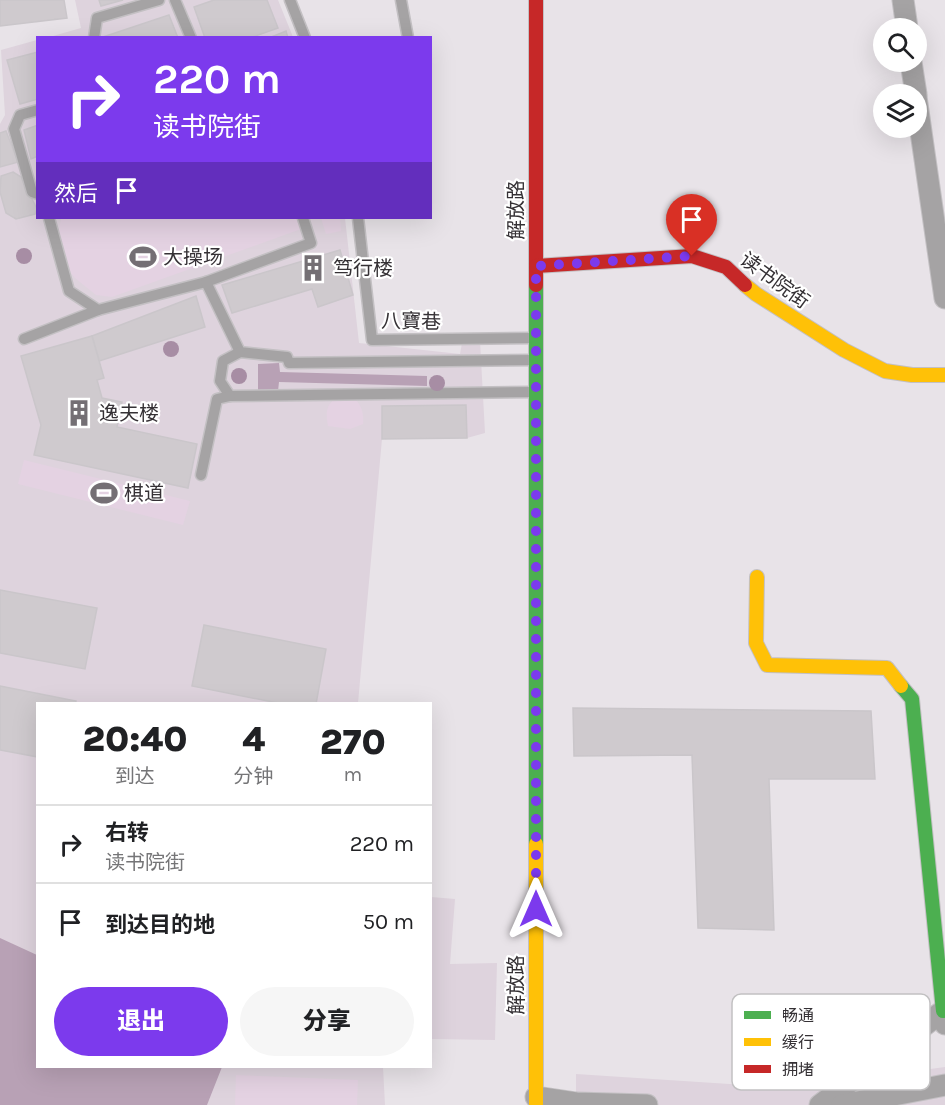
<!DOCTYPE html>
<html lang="zh">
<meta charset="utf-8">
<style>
body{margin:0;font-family:Karla,"Noto Sans SC",sans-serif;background:#f6f6f6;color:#202124;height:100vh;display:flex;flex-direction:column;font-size:22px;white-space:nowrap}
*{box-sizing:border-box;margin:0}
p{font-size:20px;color:#757577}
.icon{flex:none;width:33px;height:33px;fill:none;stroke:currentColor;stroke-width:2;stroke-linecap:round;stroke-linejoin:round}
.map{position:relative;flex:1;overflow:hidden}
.side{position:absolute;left:36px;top:702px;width:396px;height:366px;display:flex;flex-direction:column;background:#fff;border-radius:0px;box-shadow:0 6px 24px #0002}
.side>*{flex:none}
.hud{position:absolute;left:36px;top:36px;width:396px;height:183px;border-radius:0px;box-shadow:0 6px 24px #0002;background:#7c3aed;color:#fff;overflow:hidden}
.tools{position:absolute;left:873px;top:18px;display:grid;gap:12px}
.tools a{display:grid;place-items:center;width:54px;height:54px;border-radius:50%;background:#fff;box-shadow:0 6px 24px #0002;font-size:30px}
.pin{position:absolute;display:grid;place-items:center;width:51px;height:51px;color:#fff;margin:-62px -26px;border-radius:50% 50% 50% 0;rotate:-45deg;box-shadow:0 0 6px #0007}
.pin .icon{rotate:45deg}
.me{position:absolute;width:66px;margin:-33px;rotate:0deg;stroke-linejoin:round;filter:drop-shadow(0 0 4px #0008)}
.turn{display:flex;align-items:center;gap:21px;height:126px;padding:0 18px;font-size:27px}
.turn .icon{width:78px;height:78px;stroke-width:2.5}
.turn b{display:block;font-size:42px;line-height:51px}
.then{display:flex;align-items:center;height:57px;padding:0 18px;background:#0003;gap:12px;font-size:22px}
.eta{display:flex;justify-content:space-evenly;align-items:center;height:102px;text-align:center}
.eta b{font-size:36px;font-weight:800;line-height:42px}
.action{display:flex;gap:12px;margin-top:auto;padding:12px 18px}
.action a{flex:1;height:69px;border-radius:36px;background:#7c3aed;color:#fff;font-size:24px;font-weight:800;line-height:69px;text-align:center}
.action a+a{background:#f6f6f6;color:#202124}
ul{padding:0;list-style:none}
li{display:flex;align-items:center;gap:18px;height:78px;padding:0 18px;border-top:2px solid #e0e0e0}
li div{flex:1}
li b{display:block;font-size:22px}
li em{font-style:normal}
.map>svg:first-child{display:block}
.built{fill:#ded3dd}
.green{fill:#e4d2e2}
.water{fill:#b8a1b5}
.building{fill:#cfcace;stroke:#cac6ca;stroke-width:1.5}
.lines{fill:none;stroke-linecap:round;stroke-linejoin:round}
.lane-casing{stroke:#c3c0c3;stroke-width:13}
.street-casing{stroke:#c3c0c3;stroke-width:23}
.fast-casing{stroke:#c3c0c3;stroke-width:16}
.slow-casing{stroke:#c3c0c3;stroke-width:16}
.jam-casing{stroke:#c3c0c3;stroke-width:16}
.lane{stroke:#a5a3a4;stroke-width:10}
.street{stroke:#a5a3a4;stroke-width:21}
.fast{stroke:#4caf50;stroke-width:14}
.slow{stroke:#ffc107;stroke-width:14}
.jam{stroke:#c62828;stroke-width:14}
.tree{fill:#a78da4}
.route{stroke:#7c3aed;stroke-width:10;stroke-dasharray:0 18}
.labels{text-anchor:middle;stroke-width:4.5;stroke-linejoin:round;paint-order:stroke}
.street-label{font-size:20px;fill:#353135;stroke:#fff}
.poi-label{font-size:20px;fill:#353135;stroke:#fff;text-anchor:start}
.key{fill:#fff;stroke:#c2c1c2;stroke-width:1.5}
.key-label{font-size:16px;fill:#353135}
</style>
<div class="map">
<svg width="945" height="1105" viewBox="0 0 945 1105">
<rect width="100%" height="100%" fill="#e8e3e8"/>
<g class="built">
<path d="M75 0H278L293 37 46 38 81 28Z"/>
<path d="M37 40 38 218H345L359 343 460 354 462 343 480 341 485 433 467 438 466 405 382 406V439L358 703 38 704V1066L383 1067 385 1105H0V124L5 115 1 50Z"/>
<path d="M431 897 455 899 450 964 497 963 495 1040 431 1039Z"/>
<path d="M945 1067V1105H576V1074L793 1088Z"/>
</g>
<g class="green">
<path d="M61 218H297L301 229 112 297 96 295 75 278 64 264 59 231Z"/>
<path d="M321 218H340L341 231 326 234Z"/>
<path d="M350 395C361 403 364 411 363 424L350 429 328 426C324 406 329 398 350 395Z"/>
<path d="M24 460 190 501 183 525 18 484Z"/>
<path d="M236 1075 358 1080 357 1105H235Z"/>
</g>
<g class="water">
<path d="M279 363 280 372 427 376V386L279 382 278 391 258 390V364Z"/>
<path d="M0 938 37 955 38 1066 222 1067 207 1105H0Z"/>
</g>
<g class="building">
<path d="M0 0H64L67 18 0 26Z"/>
<path d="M99 0H123L101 6Z"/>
<path d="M214 0H267L278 28 250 38H205L194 7Z"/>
<path d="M169 15 178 38H100Z"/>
<path d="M286 31 288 38H269Z"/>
<path d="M38 52V99L20 104 7 60Z"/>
<path d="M38 125V156L31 159 24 130Z"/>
<path d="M6 131 18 162 0 167V133Z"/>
<path d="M13 172 21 177 37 209 35 214 16 219 6 213 0 192 1 176Z"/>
<path d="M340 250 353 295 318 307 312 289 232 313 222 285Z"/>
<path d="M196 296 205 327 99 361 92 336Z"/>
<path d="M92 336 104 378 97 380 102 398 122 402 117 427 197 444 188 488 34 455 41 425 21 356Z"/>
<path d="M466 405 467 438 382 439V406Z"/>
<path d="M0 590 97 608 85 669 0 653Z"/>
<path d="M204 625 326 649 316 704H283L192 686Z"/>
<path d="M0 686 76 701 75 704H38V757L0 750Z"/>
<path d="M573 708 871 711 875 779H769L774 930 698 928 692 755 574 756Z"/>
</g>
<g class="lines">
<defs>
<g id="lane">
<path d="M175 0 191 38"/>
<path d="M290 0 305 38"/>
<path d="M401 0 408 38"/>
<path d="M94 38 97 18 159 0"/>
<path d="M38 110 20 115 14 129 32 192 38 194"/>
<path d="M49 218 69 291 98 310 206 282 311 243 303 218"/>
<path d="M358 218 372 340 533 338"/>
<path d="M206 282 240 352 287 357 289 363 535 360"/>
<path d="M24 339 98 310"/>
<path d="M240 352 223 361 220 381 230 396 533 392"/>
<path d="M201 475 217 399 230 396"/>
</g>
<g id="street">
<path d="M903 0 907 28"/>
<path d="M911 62 916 94"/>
<path d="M916 97 945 298"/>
<path d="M536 1097 576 1103 647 1105"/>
<path d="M820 1105 943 1011 945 1024"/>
<path d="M842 1105 945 1085"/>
</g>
<g id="fast">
<path d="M536 285V844"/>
<path d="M901 686 912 699 943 1011"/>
</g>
<g id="slow">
<path d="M745 285 756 294 844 350 885 371 912 375H945"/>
<path d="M757 577 756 643 767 665 887 668 901 686"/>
<path d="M536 844V1105"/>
</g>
<g id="jam">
<path d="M536 0V285"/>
<path d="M536 266 692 256 726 267 745 285"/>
</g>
</defs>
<use href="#lane" class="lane-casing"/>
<use href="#street" class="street-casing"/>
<use href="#fast" class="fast-casing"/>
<use href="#slow" class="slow-casing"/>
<use href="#jam" class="jam-casing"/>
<use href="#lane" class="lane"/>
<use href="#street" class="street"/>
<use href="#fast" class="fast"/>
<use href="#slow" class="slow"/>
<use href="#jam" class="jam"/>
</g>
<g class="tree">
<circle cx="24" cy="256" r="8"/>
<circle cx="171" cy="349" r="8"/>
<circle cx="239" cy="376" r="8"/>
<circle cx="437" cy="383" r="8"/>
</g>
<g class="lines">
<path class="route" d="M536 909V266L692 256"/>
</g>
<defs>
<symbol id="stadium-bare" viewBox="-9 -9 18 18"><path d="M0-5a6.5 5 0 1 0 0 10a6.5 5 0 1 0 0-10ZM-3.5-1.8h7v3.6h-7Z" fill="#746f74" stroke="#fff" stroke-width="2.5" paint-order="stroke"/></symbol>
<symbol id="building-bare" viewBox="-9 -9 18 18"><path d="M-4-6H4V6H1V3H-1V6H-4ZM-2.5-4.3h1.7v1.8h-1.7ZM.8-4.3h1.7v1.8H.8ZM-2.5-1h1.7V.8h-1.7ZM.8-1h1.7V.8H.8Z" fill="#746f74" stroke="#fff" stroke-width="2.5" paint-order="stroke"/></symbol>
</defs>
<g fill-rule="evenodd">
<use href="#stadium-bare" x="124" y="238" width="38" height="38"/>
<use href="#building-bare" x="294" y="249" width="38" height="38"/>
<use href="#building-bare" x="60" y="394" width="38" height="38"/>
<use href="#stadium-bare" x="85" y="474" width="38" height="38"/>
</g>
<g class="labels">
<g class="street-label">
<text transform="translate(516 210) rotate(-90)" y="7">解放路</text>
<text transform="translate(775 280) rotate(36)" y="7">读书院街</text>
<text transform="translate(411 321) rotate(1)" y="7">八寶巷</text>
<text transform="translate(516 985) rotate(-90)" y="7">解放路</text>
</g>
<g class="poi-label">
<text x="163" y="264">大操场</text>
<text x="333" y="275">笃行楼</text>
<text x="99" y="420">逸夫楼</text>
<text x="124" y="500">棋道</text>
</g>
</g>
<rect x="732" y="994" width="198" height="96" rx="9" class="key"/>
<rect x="744" y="1011" width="27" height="8" fill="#4caf50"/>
<rect x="744" y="1038" width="27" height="8" fill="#ffc107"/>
<rect x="744" y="1065" width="27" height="8" fill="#c62828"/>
<g class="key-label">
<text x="782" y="1021">畅通</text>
<text x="782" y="1048">缓行</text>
<text x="782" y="1075">拥堵</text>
</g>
</svg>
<div class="tools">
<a><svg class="icon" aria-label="search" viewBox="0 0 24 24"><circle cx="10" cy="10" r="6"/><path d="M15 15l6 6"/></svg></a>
<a><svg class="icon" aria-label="layers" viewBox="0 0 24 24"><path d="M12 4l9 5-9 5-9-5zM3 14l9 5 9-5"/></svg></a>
</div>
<div class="pin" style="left:692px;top:256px;background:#d93025"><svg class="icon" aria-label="arrive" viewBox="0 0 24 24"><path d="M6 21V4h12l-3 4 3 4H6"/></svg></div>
<svg class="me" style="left:536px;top:909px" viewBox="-20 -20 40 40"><path d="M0-17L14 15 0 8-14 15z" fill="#7c3aed" stroke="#fff" stroke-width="4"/></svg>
<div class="hud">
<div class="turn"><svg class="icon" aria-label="right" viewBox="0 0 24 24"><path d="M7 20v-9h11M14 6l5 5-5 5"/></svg><div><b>220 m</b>读书院街</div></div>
<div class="then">然后<svg class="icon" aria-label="arrive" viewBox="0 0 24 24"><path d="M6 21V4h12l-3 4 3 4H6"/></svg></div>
</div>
<section class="side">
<div class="eta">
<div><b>20:40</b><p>到达</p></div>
<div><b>4</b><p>分钟</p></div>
<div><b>270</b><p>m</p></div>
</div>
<ul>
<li><svg class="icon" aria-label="right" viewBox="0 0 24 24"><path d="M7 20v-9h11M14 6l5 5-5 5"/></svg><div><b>右转</b><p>读书院街</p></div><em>220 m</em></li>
<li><svg class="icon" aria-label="arrive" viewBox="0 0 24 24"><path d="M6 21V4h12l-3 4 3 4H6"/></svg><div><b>到达目的地</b></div><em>50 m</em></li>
</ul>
<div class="action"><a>退出</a><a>分享</a></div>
</section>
</div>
